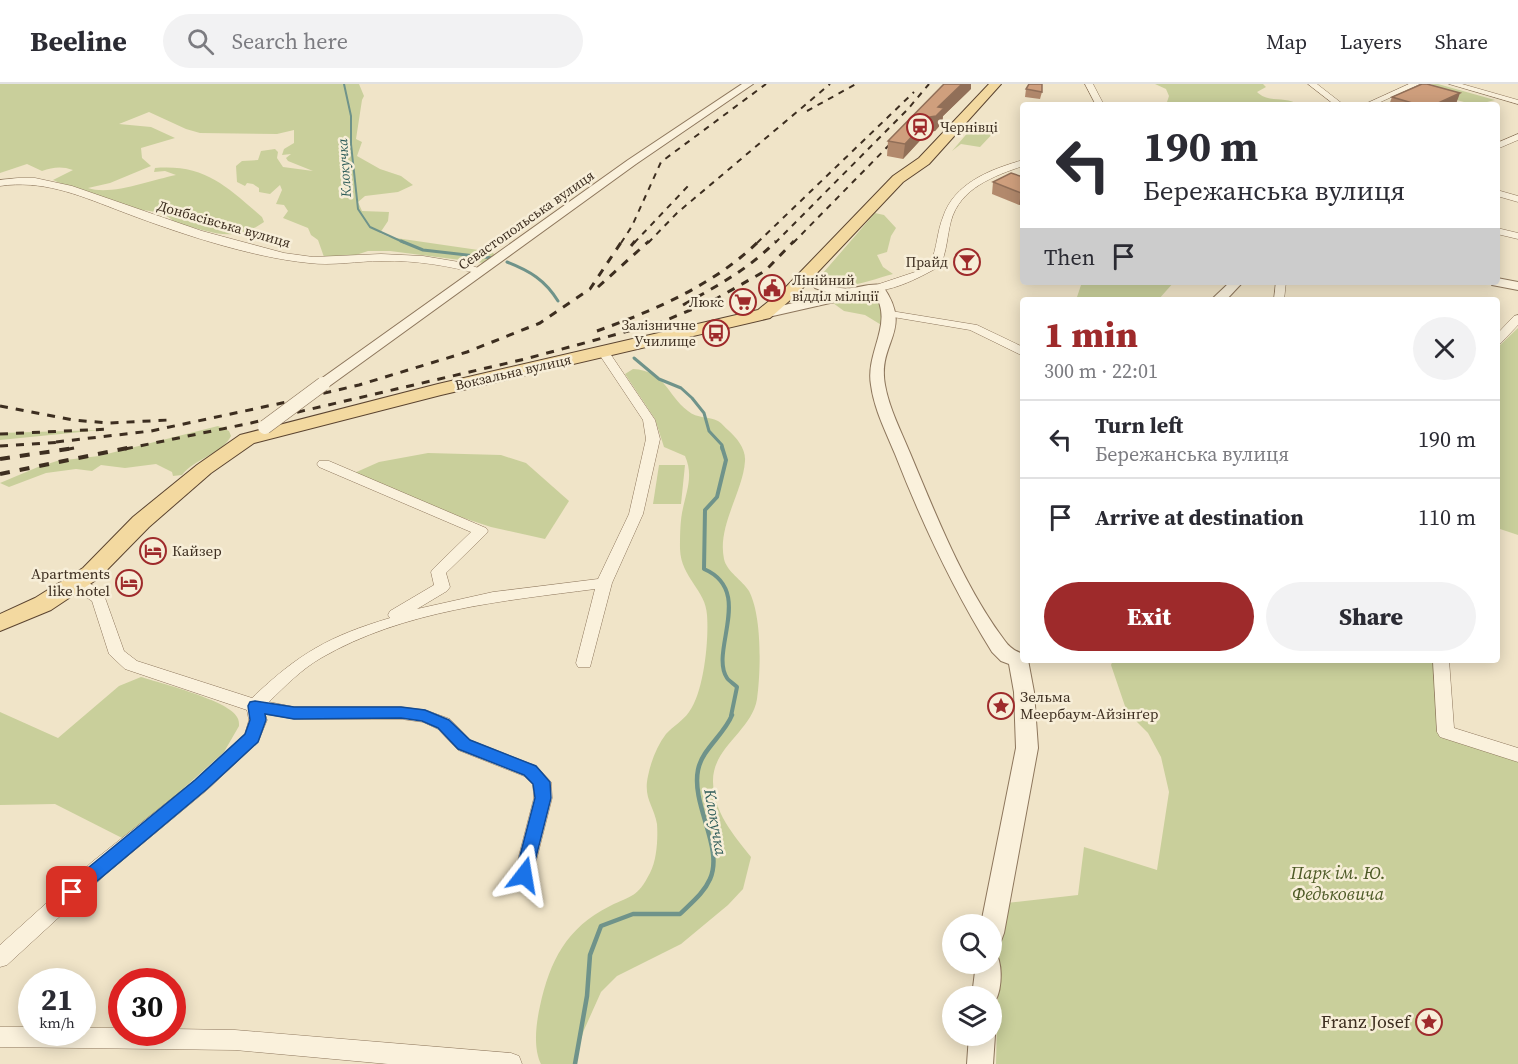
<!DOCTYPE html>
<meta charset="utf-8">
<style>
body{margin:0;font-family:"Source Serif 4",serif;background:#f2f2f3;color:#2b2b33;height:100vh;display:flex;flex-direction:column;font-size:22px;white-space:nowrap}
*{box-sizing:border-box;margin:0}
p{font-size:20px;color:#7c7c81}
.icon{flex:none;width:33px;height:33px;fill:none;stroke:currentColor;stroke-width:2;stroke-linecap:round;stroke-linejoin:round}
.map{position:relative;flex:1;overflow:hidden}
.panel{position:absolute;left:1020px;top:213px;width:480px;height:366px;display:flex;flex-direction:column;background:#fff;border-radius:6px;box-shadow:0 3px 15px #0003}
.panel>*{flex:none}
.hud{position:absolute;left:1020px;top:18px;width:480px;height:183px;border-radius:6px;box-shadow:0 3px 15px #0003;background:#fff;color:#2b2b33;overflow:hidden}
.fabs{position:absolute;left:942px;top:830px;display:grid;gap:12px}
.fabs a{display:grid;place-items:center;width:60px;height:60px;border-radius:50%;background:#fff;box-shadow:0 3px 15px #0003;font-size:30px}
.speed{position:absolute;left:18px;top:884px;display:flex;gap:12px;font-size:30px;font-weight:700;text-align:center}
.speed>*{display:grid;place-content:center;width:78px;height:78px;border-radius:50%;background:#fff;box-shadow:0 3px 15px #0003;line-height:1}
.speed small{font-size:15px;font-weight:400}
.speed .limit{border:9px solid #d22;background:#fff;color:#111}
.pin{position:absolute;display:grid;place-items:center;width:51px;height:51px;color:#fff;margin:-26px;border-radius:12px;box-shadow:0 3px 9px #0006}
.me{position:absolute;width:66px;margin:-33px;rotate:14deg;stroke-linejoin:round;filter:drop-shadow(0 0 4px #0008)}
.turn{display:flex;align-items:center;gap:21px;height:126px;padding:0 24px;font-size:27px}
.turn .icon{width:78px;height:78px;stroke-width:2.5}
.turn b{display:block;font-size:42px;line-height:51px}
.then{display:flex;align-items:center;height:57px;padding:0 24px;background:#0003;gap:12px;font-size:22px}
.round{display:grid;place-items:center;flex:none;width:63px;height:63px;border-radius:32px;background:#f2f2f3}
.headline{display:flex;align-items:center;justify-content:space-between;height:102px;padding:0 24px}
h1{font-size:36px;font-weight:800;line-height:45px;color:#9e2a2b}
.cta{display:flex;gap:12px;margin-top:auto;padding:12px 24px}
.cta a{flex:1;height:69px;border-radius:36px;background:#9e2a2b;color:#fff;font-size:24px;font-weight:800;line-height:69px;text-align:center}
.cta a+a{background:#f2f2f3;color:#2b2b33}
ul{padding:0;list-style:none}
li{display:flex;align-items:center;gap:18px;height:78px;padding:0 24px;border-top:2px solid #e1e1e2}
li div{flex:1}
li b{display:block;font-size:22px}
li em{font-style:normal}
header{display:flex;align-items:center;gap:36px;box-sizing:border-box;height:84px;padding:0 30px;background:#fff;border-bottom:2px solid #e1e1e2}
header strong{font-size:28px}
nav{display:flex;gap:33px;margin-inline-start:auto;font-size:21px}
.search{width:420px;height:54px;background:#f2f2f3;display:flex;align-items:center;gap:15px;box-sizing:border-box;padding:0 21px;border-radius:33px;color:#7c7c81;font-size:22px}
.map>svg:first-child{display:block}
.green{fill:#c9cf9b}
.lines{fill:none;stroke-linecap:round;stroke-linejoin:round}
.stream-far3{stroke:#6f938a;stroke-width:2}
.stream-far2{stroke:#6f938a;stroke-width:3}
.stream-far1{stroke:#6f938a;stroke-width:4}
.stream{stroke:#6f938a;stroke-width:4.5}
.minor-casing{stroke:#8d765c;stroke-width:1}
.tertiary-casing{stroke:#8d765c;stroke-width:2}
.primary-casing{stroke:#5b4430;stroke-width:2}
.minor{fill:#faf1dc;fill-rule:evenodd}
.tertiary{fill:#faf1dc;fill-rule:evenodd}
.primary{fill:#f3d9a0;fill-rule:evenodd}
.rail-far2{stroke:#3d2e20;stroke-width:2;stroke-dasharray:6 6;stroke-linecap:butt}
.rail-far1{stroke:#3d2e20;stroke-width:3;stroke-dasharray:8 8;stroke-linecap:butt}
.rail{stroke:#3d2e20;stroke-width:4;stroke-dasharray:10 10;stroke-linecap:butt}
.tertiary-bridge-casing{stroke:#8d765c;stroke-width:15;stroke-linecap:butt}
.tertiary-bridge{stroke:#faf1dc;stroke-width:14}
.wall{fill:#b2896c}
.shaded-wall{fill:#916f58}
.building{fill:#cf9f7d;stroke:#916f58;stroke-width:1.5}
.route{fill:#1a73e8;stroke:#114b97;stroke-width:1.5}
.labels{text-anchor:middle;stroke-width:5;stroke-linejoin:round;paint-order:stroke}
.far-poi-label{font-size:14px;fill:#3d2e20;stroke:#f7eed8;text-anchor:end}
.far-water-label{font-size:14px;font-style:italic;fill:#2f5d5a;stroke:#f7eed8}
.far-street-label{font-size:14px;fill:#3d2e20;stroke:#f7eed8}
.poi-label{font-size:15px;fill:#3d2e20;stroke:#f7eed8;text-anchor:start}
.water-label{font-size:16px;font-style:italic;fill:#2f5d5a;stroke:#f7eed8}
.near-park-label{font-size:18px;font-style:italic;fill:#4d5a26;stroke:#f7eed8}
.near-poi-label{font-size:18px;fill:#3d2e20;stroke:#f7eed8;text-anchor:end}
</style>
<header>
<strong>Beeline</strong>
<div class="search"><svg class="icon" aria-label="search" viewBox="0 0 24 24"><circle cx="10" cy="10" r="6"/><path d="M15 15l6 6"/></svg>Search here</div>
<nav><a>Map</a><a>Layers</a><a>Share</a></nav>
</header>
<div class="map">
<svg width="1518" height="980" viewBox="0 0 1518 980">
<rect width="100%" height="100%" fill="#f0e4c8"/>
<g class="green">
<path d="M0 0H359L364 12 362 16 356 55 362 58 357 72 380 85 401 92 413 101 398 108 365 112 358 118 362 127 389 128 388 137 380 149 389 153 492 168 495 171 484 179 390 167H368L347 174 324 173 318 156 311 151 308 144 283 134 288 127 284 121 276 120 282 106 280 101 270 110 259 108V104L253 100 247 99 245 102 237 98 236 82 242 77 258 76 261 67 275 65 278 68 277 74 283 83 313 87 288 77 286 74 291 70 282 71 284 65 294 59V46L277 50 200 49 186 45 149 28 119 40 151 43 175 54 141 64 142 74 151 82 110 99 88 104C111 112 151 96 176 91L165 87 154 88 155 84C205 80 226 102 262 133L264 138C232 161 209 146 175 139 163 124 143 128 128 124 103 117 77 107 53 96L73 86C62 82 53 83 42 87L27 80 0 89Z"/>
<path d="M1155 0H1263L1266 3 1257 8C1269 20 1286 11 1299 21H1166L1169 12 1166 5Z"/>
<path d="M1433 0H1438L1495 16 1475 21 1420 6Z"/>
<path d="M977 38 995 41 993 44 996 46 980 63 961 60 952 67Z"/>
<path d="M875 129 884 131 896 144 891 152 887 168 877 171 883 183 893 190C872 195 842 210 822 195L823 189Z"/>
<path d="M1082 198H1174L1158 216H1076Z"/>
<path d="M865 215 881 218 883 242 865 231 844 227 833 219Z"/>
<path d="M1518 244V451L1497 444V264Z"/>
<path d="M633 285C666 287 666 310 688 327 697 335 709 332 718 337 722 339 725 344 728 346 737 354 746 365 745 377 743 408 717 442 724 475 727 488 742 496 749 507 762 532 761 586 757 615 752 647 712 663 713 698 714 729 733 750 751 773L743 805 728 821 681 860 617 892 601 908 584 946 573 980H541C533 964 536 940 540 922 550 877 566 844 610 822 632 811 637 814 650 789 657 776 658 754 657 740 654 722 643 714 648 692 651 677 657 662 666 650 673 642 683 637 689 628 704 608 709 556 707 531 706 506 681 494 680 465 680 454 680 440 682 429 686 408 694 392 685 372L664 363 655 335 625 290Z"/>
<path d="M218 342 229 347 231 352C221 371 195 374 182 391L173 392 172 388 156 380 125 384 101 381 92 387 76 385 46 389 9 403 0 399 38 383 57 377 99 372Z"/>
<path d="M101 346 0 356V349Z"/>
<path d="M428 369 501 371 526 379 569 417 545 455 491 443 442 427 352 390 379 378Z"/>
<path d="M659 381H685L681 420H653Z"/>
<path d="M1113 576H1437L1441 650 1518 674V980H996L999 861 1006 819 1078 811 1084 763 1157 786 1169 708 1161 673 1148 649 1127 628 1111 581Z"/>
<path d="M141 593C160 599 230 617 237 633 239 636 239 639 239 642L224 668 126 756 55 720 0 721V628L58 654 119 602Z"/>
</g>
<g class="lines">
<path class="stream-far3" d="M344 0 351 32V60L358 125 370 143 405 159"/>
<g class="stream-far2">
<path d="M401 157 423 166 493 174"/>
<path d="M507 178C530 187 545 196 558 217"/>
<path d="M634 274 659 295 681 304 692 314 704 329 709 347 722 361V365"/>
</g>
<path class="stream-far1" d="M722 363 726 376 717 413 705 426 704 485C755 507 709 567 727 594 729 597 734 600 737 603L731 632"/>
<path class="stream" d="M575 980 587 912 590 871 601 842 633 830H680C691 819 704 809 710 795 724 764 691 721 698 686 702 665 724 651 732 631"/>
<defs>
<g id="minor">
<path d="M1085 0H1093L1104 21H1096Z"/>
<path d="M1308 0H1317L1344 21H1335Z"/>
<path d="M1409 0H1420L1374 21H1363Z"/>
<path d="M1449 0H1462L1518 16V20Z"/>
<path d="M1518 50V56L1497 65V59Z"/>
<path d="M1023 76V82C994 92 960 104 951 137 947 152 947 168 940 182 925 191 891 209 873 206V202L915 188 931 178C937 164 937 148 943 133 954 99 991 85 1023 76Z"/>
<path d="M18 94H35L72 102 202 147 284 169 313 173 381 170 423 172 465 179 486 187 481 190C448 182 416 176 382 177 357 177 333 182 309 179 248 173 172 147 115 125 76 110 42 96 0 102V96Z"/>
<path d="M1497 106 1518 112V118L1497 112Z"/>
<path d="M1497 144 1518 149V155L1497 150Z"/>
<path d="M1276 198H1286L1284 216H1274Z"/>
<path d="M891 227 977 241 1023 263V272L970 246 887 232 885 230Z"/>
<path d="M1518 231V241L1501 259 1497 260V250L1514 232Z"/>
<path d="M603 263 607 265 655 336 660 355 643 430 612 499 590 583H578L576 579 595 505C503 517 404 526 321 574 302 585 285 602 269 618L294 623H401L425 626 450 635 470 656 536 682 551 698 552 714 531 797 524 799 517 797 514 791 534 714 533 701 524 692 458 666 438 645 423 638 401 635H294L265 630 267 636 258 658 207 706 106 790 7 881 0 883V861L92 778 195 696 245 650 249 636 247 626 125 585 109 570 92 517 71 503 68 499 71 495H81L96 503 104 511 124 567 137 577 252 614C298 570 329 552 390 534L388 531 390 527 434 501 431 488 433 485 471 448 319 383 317 380 319 377H329L486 444 488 447 486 450 446 489 450 503 447 507 417 525 493 508 598 495 629 430 646 355 643 336 597 267Z"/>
<path d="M1433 576H1449L1454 644 1518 664V678L1440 653 1437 648Z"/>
<path d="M0 943H32V948H82V944H122V948H172V945L235 946 511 969 519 972 522 980H388L235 966 0 963Z"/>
</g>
<g id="tertiary">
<path d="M742 0H753L636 80 328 303H318L316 300 318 297 628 76Z"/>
<path d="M809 184C819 187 822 200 835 203 853 208 867 198 882 201 915 247 877 257 885 301 889 324 901 347 910 369 936 431 964 503 1005 557 1010 564 1015 567 1023 570V576H1028L1034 608 1038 664 1004 849 1001 857 992 860V840H981L1016 664 1014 608 1009 580 1001 577 992 568C953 505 922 439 895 370 886 348 874 325 871 301 865 268 895 239 874 209L764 234 757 230 759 227 832 210 815 204 803 188Z"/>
<path d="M1497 194 1518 198V206L1492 201 1491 198H1497Z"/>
<path d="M1230 198H1243L1226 216H1211Z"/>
<path d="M992 869 997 871C1003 884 1002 912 992 921V912H972L976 879H992Z"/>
<path d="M992 943 995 951 993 980H967L969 951H992Z"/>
</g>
<path id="primary" d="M989 0H1001L929 80 903 98 797 210 770 234 441 311 254 359 211 389 149 443 99 494 51 526 0 547V530L35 514 83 484 133 433 197 381 240 351 438 300 758 226 785 204 893 92 919 74Z"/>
</defs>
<use href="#minor" class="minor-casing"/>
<use href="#tertiary" class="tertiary-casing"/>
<use href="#primary" class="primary-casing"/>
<use href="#minor" class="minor"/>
<use href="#tertiary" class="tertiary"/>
<use href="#primary" class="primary"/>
<g class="rail-far2">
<path d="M807 27 856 0"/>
<path d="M621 159 632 142 661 78 766 0"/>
<path d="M634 159 689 101"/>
<path d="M648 159 677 129 830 0"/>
<path d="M757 159 914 8"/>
<path d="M775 159 908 25 929 0"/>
<path d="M793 159 900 50"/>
</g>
<g class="rail-far1">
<path d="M631 162 635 157"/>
<path d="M598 203 649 157"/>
<path d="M683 221C717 202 749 185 776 157"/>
<path d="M597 247C655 226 714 201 759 157"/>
<path d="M0 322 73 336 109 339 169 336"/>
<path d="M0 350 110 345"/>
<path d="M56 358 151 347 282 319 359 301 467 268 540 239 590 205 622 157"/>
<path d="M0 362 63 358"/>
<path d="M69 365 74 364"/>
<path d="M125 365 251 339 525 275 662 238 714 216 765 187 794 157"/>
</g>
<g class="rail">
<path d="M0 375 74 364"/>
<path d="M0 390 132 363"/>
</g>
<defs>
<path id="tertiary-bridge" d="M265 343 323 300"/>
</defs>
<use href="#tertiary-bridge" class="tertiary-bridge-casing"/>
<use href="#tertiary-bridge" class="tertiary-bridge"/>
</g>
<g class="wall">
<path d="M971 5 943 32 942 39 935 47 928 48 903 75 887 72 888 57Z"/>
<path d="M1026 5 1042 8 1040 15 1025 13Z"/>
<path d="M1392 13 1456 20 1453 21H1389Z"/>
<path d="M1023 93V119L1019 121 992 110 993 98Z"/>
</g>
<g class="shaded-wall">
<path d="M962 0H971V5L943 32 942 39 935 47 928 48 903 75 905 60 938 23Z"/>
<path d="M1460 9 1456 20 1453 21H1434Z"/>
<path d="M1023 108V119L1019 121 1021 109Z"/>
</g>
<g class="building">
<path d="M944 0H962L938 23 944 24 936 32 930 33 905 60 888 57Z"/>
<path d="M1029 0H1042V8L1026 5Z"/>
<path d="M1422 0H1427L1460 9 1434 21H1419L1392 13Z"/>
<path d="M1011 89 1023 93V108L1021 109 993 98Z"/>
</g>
<path class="route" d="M255 617 294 623H401L425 626 449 636 470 656 536 682 550 698 551 714 530 797 524 799 518 797 515 791 535 714 533 700 524 691 458 665 438 644 422 637 401 634 294 635 265 630 266 636 258 658 207 705 78 813 72 815 66 813 63 808 66 802 195 696 245 650 250 636 248 622 250 618Z"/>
<defs>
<symbol id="station-ring" viewBox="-11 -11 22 22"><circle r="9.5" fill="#f7eed8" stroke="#9e2a2b" stroke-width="1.5"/><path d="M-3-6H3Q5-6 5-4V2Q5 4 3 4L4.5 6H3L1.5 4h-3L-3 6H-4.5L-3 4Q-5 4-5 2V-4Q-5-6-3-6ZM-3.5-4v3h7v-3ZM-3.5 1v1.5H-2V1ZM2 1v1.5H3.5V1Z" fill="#9e2a2b"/></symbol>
<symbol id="bar-ring" viewBox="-11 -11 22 22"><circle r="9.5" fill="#f7eed8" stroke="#9e2a2b" stroke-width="1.5"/><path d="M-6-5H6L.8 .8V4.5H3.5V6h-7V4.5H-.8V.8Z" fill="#9e2a2b"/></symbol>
<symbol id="civic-ring" viewBox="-11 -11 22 22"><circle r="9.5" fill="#f7eed8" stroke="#9e2a2b" stroke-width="1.5"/><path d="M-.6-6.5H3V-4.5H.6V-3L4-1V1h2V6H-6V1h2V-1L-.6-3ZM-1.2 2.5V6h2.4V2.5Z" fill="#9e2a2b"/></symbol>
<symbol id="supermarket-ring" viewBox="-11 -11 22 22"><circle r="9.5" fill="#f7eed8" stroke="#9e2a2b" stroke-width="1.5"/><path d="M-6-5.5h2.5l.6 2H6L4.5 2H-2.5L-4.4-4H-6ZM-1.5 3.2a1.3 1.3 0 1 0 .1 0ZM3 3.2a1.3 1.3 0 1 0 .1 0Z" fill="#9e2a2b"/></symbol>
<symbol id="bus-ring" viewBox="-11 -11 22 22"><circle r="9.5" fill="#f7eed8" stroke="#9e2a2b" stroke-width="1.5"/><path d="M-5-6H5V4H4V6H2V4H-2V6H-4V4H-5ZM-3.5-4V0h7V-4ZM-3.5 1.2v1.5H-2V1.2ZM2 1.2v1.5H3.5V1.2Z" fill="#9e2a2b"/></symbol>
<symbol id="hotel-ring" viewBox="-11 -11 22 22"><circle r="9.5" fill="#f7eed8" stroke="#9e2a2b" stroke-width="1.5"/><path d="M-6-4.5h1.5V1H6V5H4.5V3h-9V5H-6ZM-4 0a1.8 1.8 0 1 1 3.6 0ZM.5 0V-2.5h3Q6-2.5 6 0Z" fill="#9e2a2b"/></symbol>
<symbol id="sight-ring" viewBox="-11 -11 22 22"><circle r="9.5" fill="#f7eed8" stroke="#9e2a2b" stroke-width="1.5"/><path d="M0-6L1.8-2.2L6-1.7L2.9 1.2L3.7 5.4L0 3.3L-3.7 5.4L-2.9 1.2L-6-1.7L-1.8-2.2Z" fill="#9e2a2b"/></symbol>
</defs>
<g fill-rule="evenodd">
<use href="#station-ring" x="905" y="28" width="30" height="30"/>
<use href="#bar-ring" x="952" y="163" width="30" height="30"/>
<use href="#civic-ring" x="757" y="189" width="30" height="30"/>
<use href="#supermarket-ring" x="728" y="203" width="30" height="30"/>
<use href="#bus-ring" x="701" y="234" width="30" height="30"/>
<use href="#hotel-ring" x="138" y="452" width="30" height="30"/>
<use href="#hotel-ring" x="114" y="484" width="30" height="30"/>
<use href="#sight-ring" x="986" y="607" width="30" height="30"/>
<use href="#sight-ring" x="1414" y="923" width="30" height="30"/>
</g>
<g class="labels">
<g class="far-poi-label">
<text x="940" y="48" text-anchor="start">Чернівці</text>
<text x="948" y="183">Прайд</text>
<text x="792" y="201" text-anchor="start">Лінійний<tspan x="792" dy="16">відділ міліції</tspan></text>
<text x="724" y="223">Люкс</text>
<text x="696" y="246">Залізничне<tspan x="696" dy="16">Училище</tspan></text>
</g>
<g class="far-water-label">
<text transform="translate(344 84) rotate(-94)" y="5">Клокучка</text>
</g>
<g class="far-street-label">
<text transform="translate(526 136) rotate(-35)" y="5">Севастопольська вулиця</text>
<text transform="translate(224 140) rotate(16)" y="5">Донбасівська вулиця</text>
<text transform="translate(513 288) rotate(-13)" y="5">Вокзальна вулиця</text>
</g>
<g class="poi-label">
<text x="172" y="472">Кайзер</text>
<text x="110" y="495" text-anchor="end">Apartments<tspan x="110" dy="17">like hotel</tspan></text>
<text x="1020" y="618">Зельма<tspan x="1020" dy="17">Меербаум-Айзінґер</tspan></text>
</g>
<g class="water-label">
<text transform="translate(716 738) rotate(80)" y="6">Клокучка</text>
</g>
<g class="near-park-label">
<text x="1338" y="795">Парк ім. Ю.<tspan x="1338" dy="21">Федьковича</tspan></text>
</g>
<g class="near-poi-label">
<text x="1410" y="944">Franz Josef</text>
</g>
</g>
</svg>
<div class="fabs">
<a><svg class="icon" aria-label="search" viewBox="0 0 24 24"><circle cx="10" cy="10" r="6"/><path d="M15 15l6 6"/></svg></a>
<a><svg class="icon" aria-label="layers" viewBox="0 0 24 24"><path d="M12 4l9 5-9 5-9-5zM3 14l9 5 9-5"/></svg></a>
</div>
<div class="speed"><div>21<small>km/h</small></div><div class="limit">30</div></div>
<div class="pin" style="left:72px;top:808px;background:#d93025"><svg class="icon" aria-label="arrive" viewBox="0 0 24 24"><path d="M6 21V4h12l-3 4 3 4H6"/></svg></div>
<svg class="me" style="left:524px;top:791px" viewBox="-20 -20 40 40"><path d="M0-17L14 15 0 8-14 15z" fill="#1a73e8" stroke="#fff" stroke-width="4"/></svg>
<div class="hud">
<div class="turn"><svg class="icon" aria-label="left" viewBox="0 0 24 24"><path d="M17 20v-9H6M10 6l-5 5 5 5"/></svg><div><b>190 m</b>Бережанська вулиця</div></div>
<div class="then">Then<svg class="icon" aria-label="arrive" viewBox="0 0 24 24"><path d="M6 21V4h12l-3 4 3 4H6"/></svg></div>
</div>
<section class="panel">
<div class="headline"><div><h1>1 min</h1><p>300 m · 22:01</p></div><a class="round"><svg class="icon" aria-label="close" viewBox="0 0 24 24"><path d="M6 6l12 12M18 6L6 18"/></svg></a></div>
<ul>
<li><svg class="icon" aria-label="left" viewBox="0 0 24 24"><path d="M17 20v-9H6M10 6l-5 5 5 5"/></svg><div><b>Turn left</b><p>Бережанська вулиця</p></div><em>190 m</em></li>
<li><svg class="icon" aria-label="arrive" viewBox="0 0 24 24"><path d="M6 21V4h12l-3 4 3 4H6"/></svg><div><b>Arrive at destination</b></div><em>110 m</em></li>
</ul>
<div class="cta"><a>Exit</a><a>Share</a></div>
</section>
</div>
